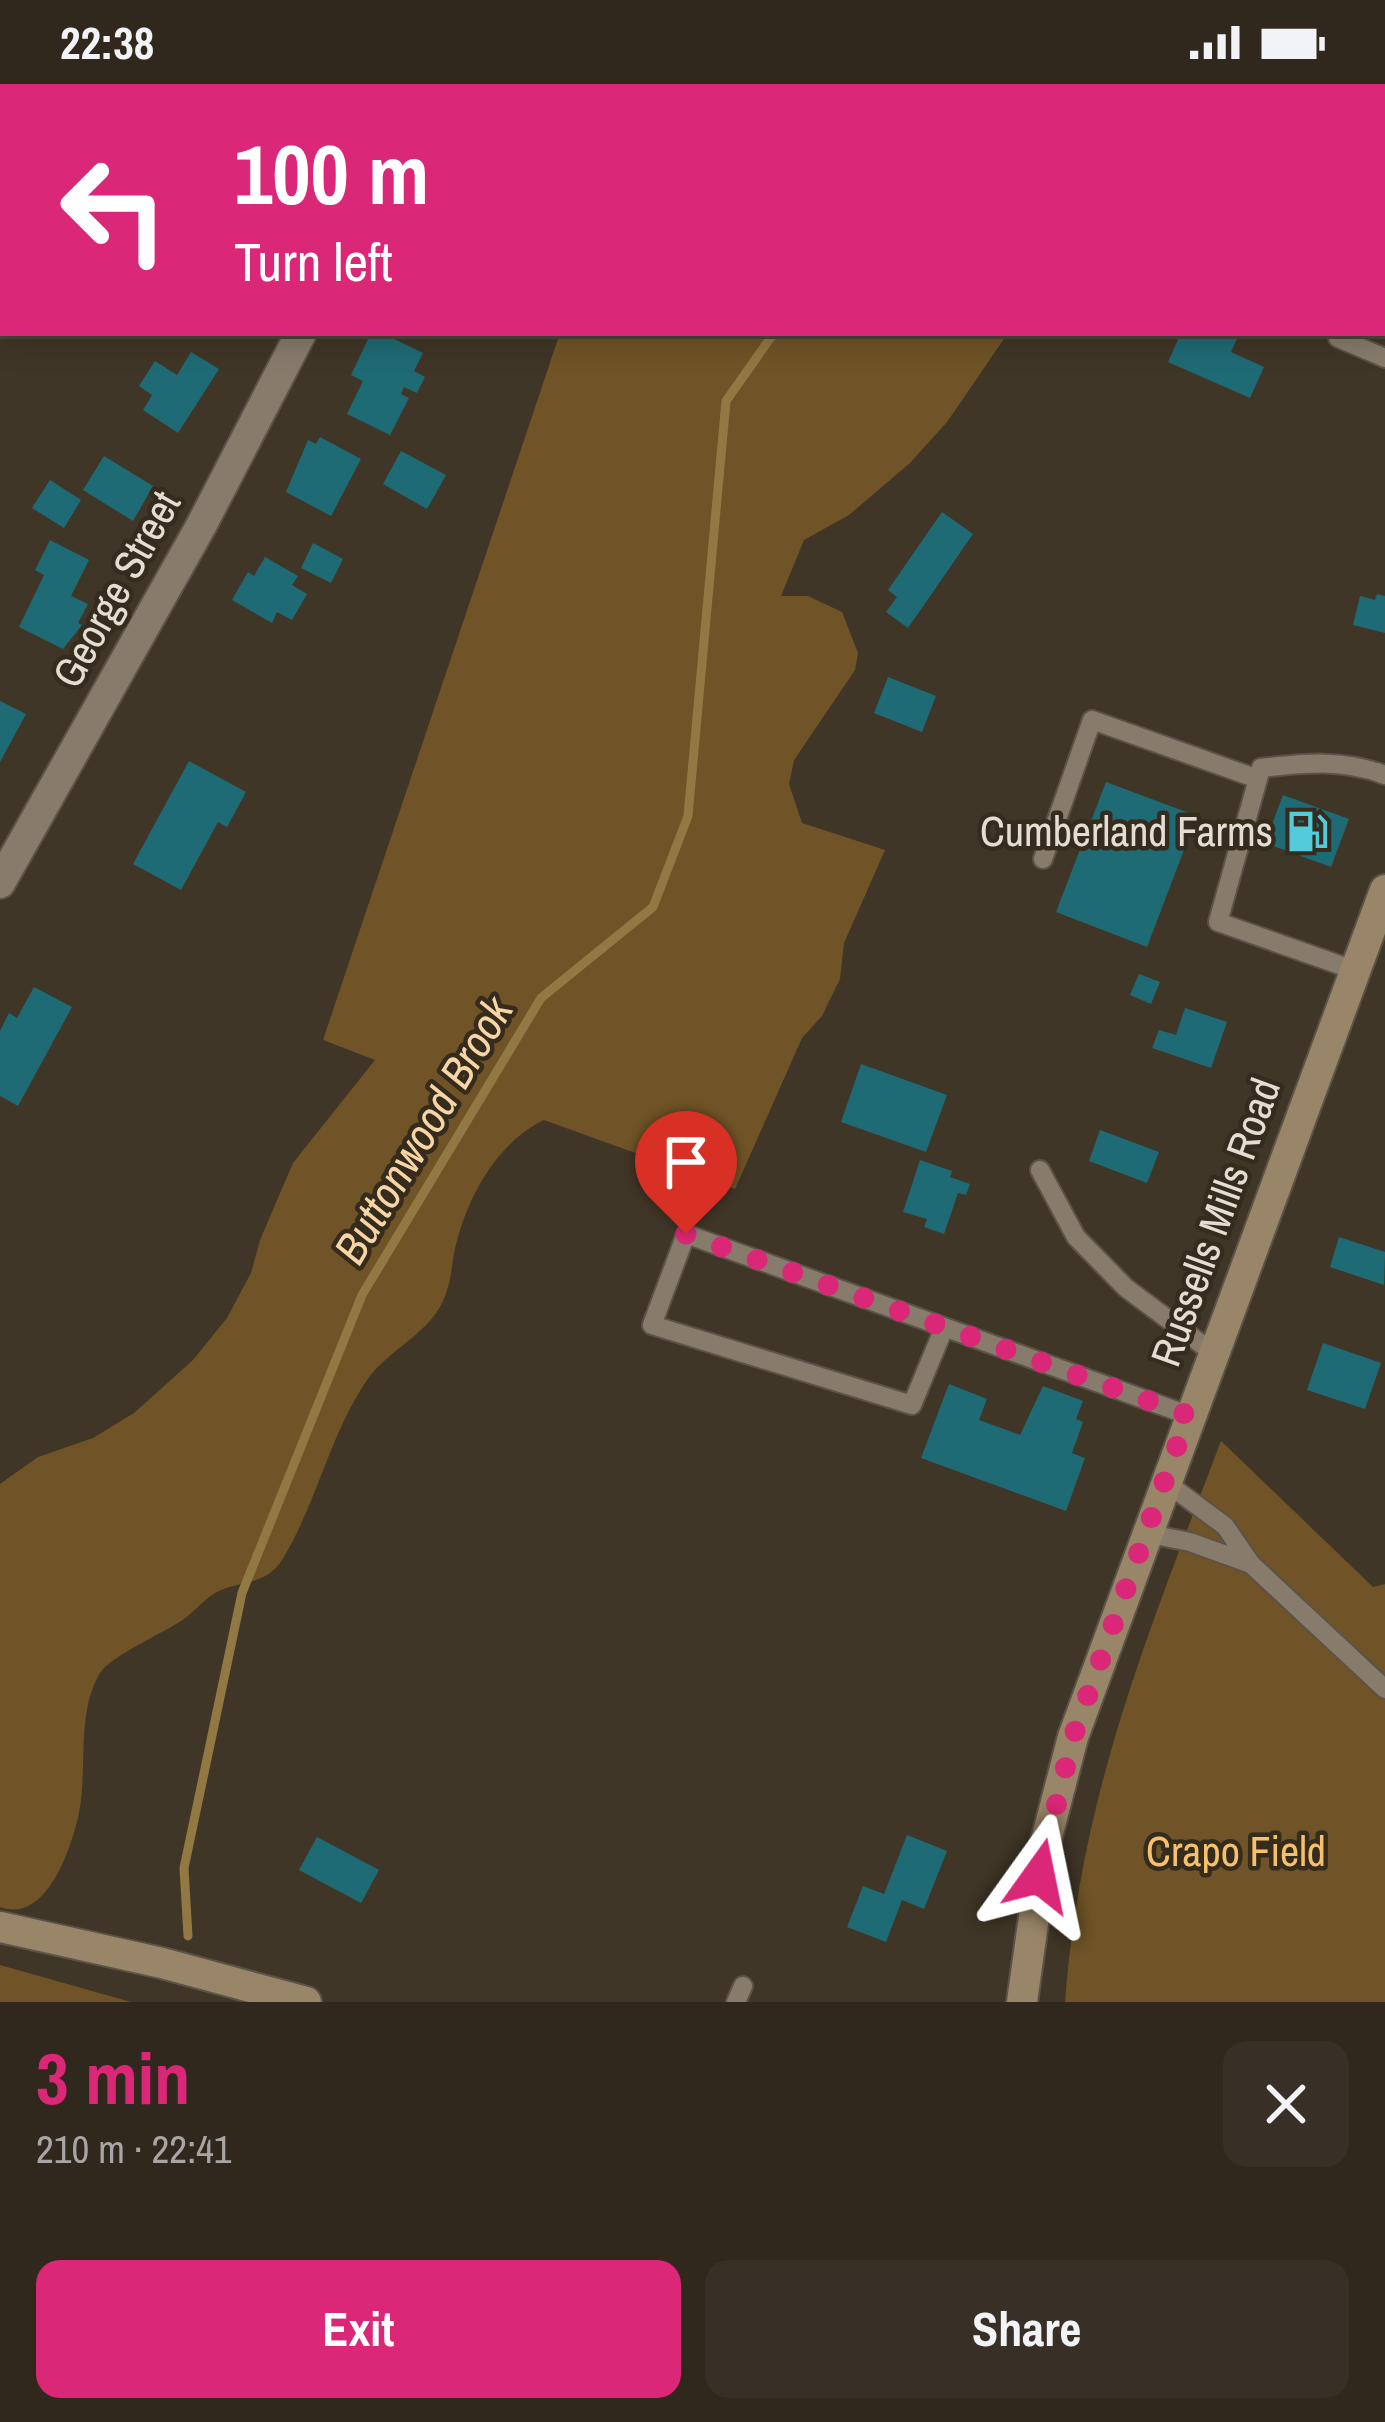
<!DOCTYPE html>
<meta charset="utf-8">
<style>
body{margin:0;font-family:"Archivo Narrow",sans-serif;background:#383026;color:#f1f3f6;height:100vh;display:flex;flex-direction:column;font-size:45px;white-space:nowrap}
*{box-sizing:border-box;margin:0}
p{font-size:39px;color:#a8a6a4}
.icon{flex:none;width:66px;height:66px;fill:none;stroke:currentColor;stroke-width:2;stroke-linecap:round;stroke-linejoin:round}
.map{position:relative;height:1918px;overflow:hidden}
.drawer{display:flex;flex-direction:column;background:#30281d;flex:1}
.drawer>*{flex:none}
.guide{position:absolute;left:0px;top:0px;width:1386px;height:252px;box-shadow:0 6px 30px #0003,0 0 0 3px #4b443b;background:#db2777;color:#fff;overflow:hidden}
.pin{position:absolute;display:grid;place-items:center;width:102px;height:102px;color:#fff;margin:-123px -51px;border-radius:50% 50% 50% 0;rotate:-45deg;box-shadow:0 0 12px #0007}
.pin .icon{rotate:45deg}
.me{position:absolute;width:132px;margin:-66px;rotate:12deg;stroke-linejoin:round;filter:drop-shadow(0 0 9px #0008)}
.turn{display:flex;align-items:center;gap:42px;height:252px;padding:0 36px;font-size:54px}
.turn .icon{width:156px;height:156px;stroke-width:2.5}
.turn b{display:block;font-size:84px;line-height:102px}
.round{display:grid;place-items:center;flex:none;width:126px;height:126px;border-radius:24px;background:#383026}
.overview{display:flex;align-items:center;justify-content:space-between;height:204px;padding:0 36px}
h1{font-size:72px;font-weight:700;line-height:90px;color:#db2777}
.action{display:flex;gap:24px;margin-top:auto;padding:24px 36px}
.action a{flex:1;height:138px;border-radius:24px;background:#db2777;color:#fff;font-size:48px;font-weight:700;line-height:138px;text-align:center}
.action a+a{background:#383026;color:#f1f3f6}
.status{display:flex;justify-content:space-between;align-items:center;height:84px;padding:0 60px;background:#30281d;direction:ltr}
.status svg{height:33px;fill:currentColor}
.map>svg:first-child{display:block}
.green{fill:#705427}
.lines{fill:none;stroke-linecap:round;stroke-linejoin:round}
.stream{stroke:#927842;stroke-width:9}
.building{fill:#1f6b75}
.lane-casing{stroke:#5b5347;stroke-width:22}
.street-casing{stroke:#5b5347;stroke-width:34}
.secondary-casing{stroke:#5b5347;stroke-width:34}
.lane{stroke:#877c6c;stroke-width:18}
.street{stroke:#877c6c;stroke-width:30}
.secondary{stroke:#998568;stroke-width:30}
.route{stroke:#db2777;stroke-width:21;stroke-dasharray:0 37.8}
.labels{text-anchor:middle;stroke-width:9;stroke-linejoin:round;paint-order:stroke}
.street-label{font-size:42px;fill:#e3ddd4;stroke:#352c1e}
.poi-label{font-size:42px;fill:#e3ddd4;stroke:#352c1e;text-anchor:end}
.park-label{font-size:42px;fill:#f7c06a;stroke:#352c1e}
.water-label{font-size:45px;font-style:italic;fill:#f7d5a5;stroke:#352c1e}
</style>
<div class="status"><b>22:38</b><svg viewBox="0 0 49 12"><path d="M0 12V9h3v3zM5 12V6h3v6zM10 12V3h3v9zM15 12V0h3v12zM26 1h20v11H26zM47 4h2v5h-2z"/></svg></div>
<div class="map">
<svg width="1385" height="1918" viewBox="0 0 1385 1918">
<rect width="100%" height="100%" fill="#403627"/>
<g class="green">
<path d="M560 249H1008L947 338 910 379 849 431 804 456 781 512H808L842 528 858 569 855 586 794 676 789 700 802 739 885 766 844 859 840 895 822 932 802 954 735 1105 544 1036C494 1060 463 1120 453 1175 451 1192 448 1211 438 1226 421 1253 386 1269 367 1296 329 1352 317 1419 282 1476 266 1501 243 1496 219 1507 206 1513 195 1527 184 1535 164 1549 112 1571 100 1589 77 1627 87 1680 80 1723 74 1758 48 1841 0 1823V1400L38 1373 93 1354 134 1329 193 1276 227 1234 251 1189 260 1156 293 1079 375 976 323 956Z"/>
<path d="M1221 1357 1373 1503 1385 1500V1918H1065C1081 1708 1148 1550 1221 1357Z"/>
<path d="M0 1881 131 1918H0Z"/>
</g>
<g class="lines">
<g class="stream">
<path d="M1087 3 1088 0"/>
<path d="M188 1852 184 1784 242 1509 362 1211 541 914 653 823 688 732 726 317 774 249"/>
</g>
</g>
<g class="building">
<path d="M371 249H382L423 269 414 287 425 293 417 309 404 303 401 310 409 314 390 351 347 330 363 297 351 291Z"/>
<path d="M1181 249H1222L1237 255 1231 268 1264 283 1250 314 1168 278Z"/>
<path d="M191 268 219 285 178 349 143 326 152 311 139 302 155 277 177 291Z"/>
<path d="M320 353 361 375 331 432 286 408 308 356 316 360Z"/>
<path d="M401 367 446 391 427 425 383 400Z"/>
<path d="M104 372 153 402 133 437 83 406Z"/>
<path d="M50 396 81 416 64 444 32 424Z"/>
<path d="M942 428 973 450 908 544 886 528 897 513 888 506Z"/>
<path d="M50 456 89 476 71 512 88 520 78 539 82 541 63 565 19 543 44 491 35 486Z"/>
<path d="M313 459 343 475 331 499 301 484Z"/>
<path d="M265 473 298 492 292 501 307 510 292 536 277 528 272 539 232 516 248 488 254 492Z"/>
<path d="M1377 510 1385 512V549L1353 541 1360 512 1375 516Z"/>
<path d="M888 593 936 612 922 648 874 629Z"/>
<path d="M0 617 26 630 0 678Z"/>
<path d="M189 677 246 708 227 743 218 738 181 806 133 780Z"/>
<path d="M1106 698 1197 732 1147 863 1056 828Z"/>
<path d="M1283 711 1349 735 1331 783 1265 759Z"/>
<path d="M1139 890 1160 898 1151 920 1130 911Z"/>
<path d="M34 903 72 923 18 1022 0 1012V947L9 929 17 934Z"/>
<path d="M1185 924 1227 938 1211 984 1152 964 1159 946 1176 951Z"/>
<path d="M861 980 947 1011 926 1068 841 1038Z"/>
<path d="M1100 1046 1159 1068 1147 1099 1089 1077Z"/>
<path d="M920 1076 952 1087 950 1093 970 1100 966 1111 958 1109 944 1150 924 1143 927 1135 903 1128Z"/>
<path d="M1339 1153 1385 1168 1384 1201 1330 1183Z"/>
<path d="M1323 1259 1381 1279 1365 1325 1307 1306Z"/>
<path d="M949 1300 987 1315 979 1336 1020 1351 1043 1302 1083 1317 1076 1335 1083 1338 1072 1369 1085 1374 1066 1427 921 1374Z"/>
<path d="M907 1751 947 1767 924 1825 902 1816 886 1858 847 1843 863 1802 884 1810Z"/>
<path d="M317 1753 379 1786 361 1819 299 1786Z"/>
</g>
<g class="lines">
<defs>
<g id="lane">
<path d="M1340 249 1338 254 1385 274"/>
<path d="M1043 775 1092 636 1258 695"/>
<path d="M1354 886 1218 838 1261 684C1306 679 1343 675 1385 691"/>
<path d="M1040 1086 1076 1153 1126 1204 1212 1268"/>
<path d="M944 1244 912 1321 652 1241 686 1150 1188 1331"/>
<path d="M1145 1449 1190 1458 1251 1480 1225 1442 1164 1397"/>
<path d="M1251 1480 1385 1605"/>
<path d="M736 1918 743 1902"/>
</g>
<g id="street">
<path d="M23 3 24 0"/>
<path d="M440 3 441 0"/>
<path d="M0 47 3 41"/>
<path d="M0 799 201 442 301 249"/>
</g>
<g id="secondary">
<path d="M928 0 935 3"/>
<path d="M1383 196 1385 197"/>
<path d="M0 1843 162 1879 306 1918"/>
<path d="M1022 1918 1043 1768 1073 1653 1385 806"/>
</g>
</defs>
<use href="#lane" class="lane-casing"/>
<use href="#street" class="street-casing"/>
<use href="#secondary" class="secondary-casing"/>
<use href="#lane" class="lane"/>
<use href="#street" class="street"/>
<use href="#secondary" class="secondary"/>
</g>
<g class="lines">
<path class="route" d="M686 1150 1188 1331 1073 1653 1039 1792"/>
</g>
<defs>
<symbol id="fuel-bare" viewBox="-9 -9 18 18"><path d="M-5.5-6h7V0h2V4h1.3V-2.5L3-4.5l.8-.8L6-3V5H2.5V1h-1V6h-7ZM-4.2-4.7v3.2H.2V-4.7Z" fill="#53cbdb" stroke="#352c1e" stroke-width="2.5" paint-order="stroke"/></symbol>
</defs>
<g fill-rule="evenodd">
<use href="#fuel-bare" x="1278" y="718" width="59" height="59"/>
</g>
<g class="labels">
<g class="street-label">
<text transform="translate(116 505) rotate(-61)" y="15">George Street</text>
<text transform="translate(1215 1138) rotate(-70)" y="15">Russells Mills Road</text>
</g>
<g class="poi-label">
<text x="1273" y="762">Cumberland Farms</text>
</g>
<g class="park-label">
<text x="1236" y="1782">Crapo Field</text>
</g>
<g class="water-label">
<text transform="translate(423 1046) rotate(-59)" y="16">Buttonwood Brook</text>
</g>
</g>
</svg>
<div class="pin" style="left:686px;top:1150px;background:#d93025"><svg class="icon" aria-label="arrive" viewBox="0 0 24 24"><path d="M6 21V4h12l-3 4 3 4H6"/></svg></div>
<svg class="me" style="left:1039px;top:1792px" viewBox="-20 -20 40 40"><path d="M0-17L14 15 0 8-14 15z" fill="#db2777" stroke="#fff" stroke-width="4"/></svg>
<div class="guide">
<div class="turn"><svg class="icon" aria-label="left" viewBox="0 0 24 24"><path d="M17 20v-9H6M10 6l-5 5 5 5"/></svg><div><b>100 m</b>Turn left</div></div>
</div>
</div>
<section class="drawer">
<div class="overview"><div><h1>3 min</h1><p>210 m · 22:41</p></div><a class="round"><svg class="icon" aria-label="close" viewBox="0 0 24 24"><path d="M6 6l12 12M18 6L6 18"/></svg></a></div>
<div class="action"><a>Exit</a><a>Share</a></div>
</section>
